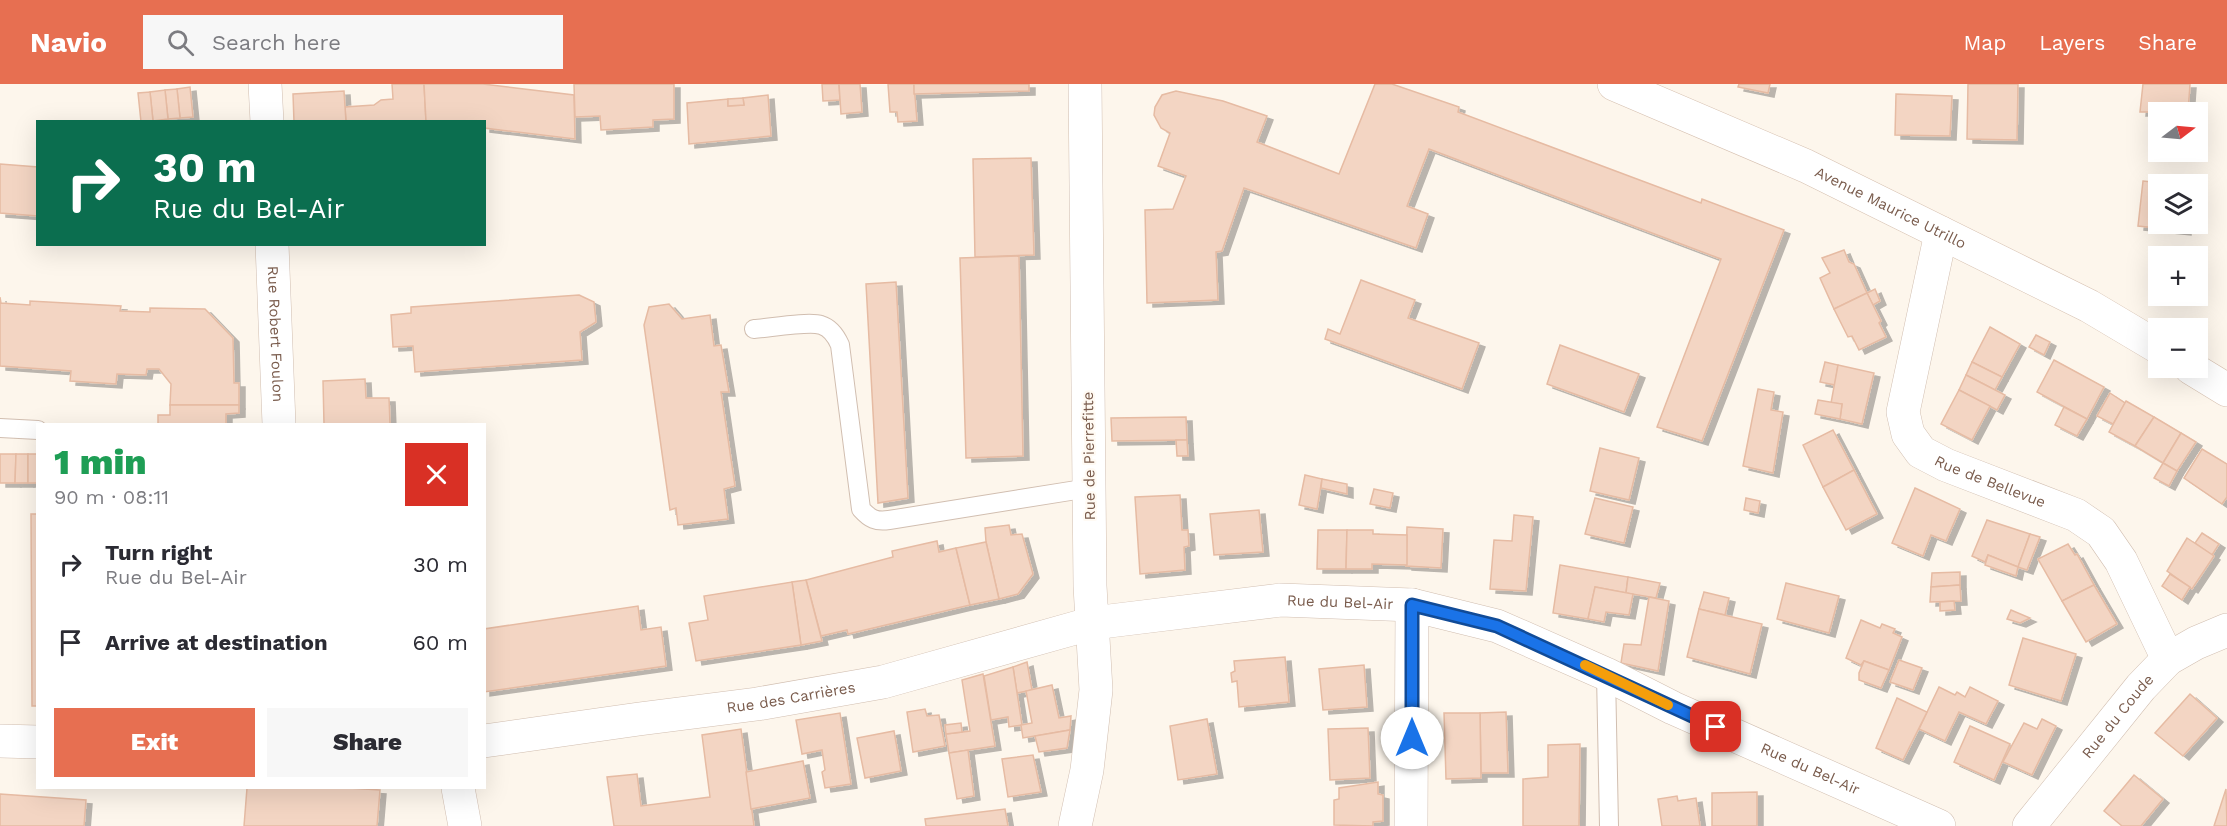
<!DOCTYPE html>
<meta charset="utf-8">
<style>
body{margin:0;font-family:"Work Sans",sans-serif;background:#f7f7f7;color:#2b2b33;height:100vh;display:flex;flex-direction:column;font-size:22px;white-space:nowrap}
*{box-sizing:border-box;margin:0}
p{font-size:20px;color:#7c7c81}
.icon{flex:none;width:33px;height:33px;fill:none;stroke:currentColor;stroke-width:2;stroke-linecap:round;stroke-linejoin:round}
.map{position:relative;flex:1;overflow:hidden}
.side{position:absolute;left:36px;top:339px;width:450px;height:366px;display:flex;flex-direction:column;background:#fff;border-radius:0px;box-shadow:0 6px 24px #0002}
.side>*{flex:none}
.top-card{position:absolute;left:36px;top:36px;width:450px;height:126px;border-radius:0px;box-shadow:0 6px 24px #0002;background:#0b6e4f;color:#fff;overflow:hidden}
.needle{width:39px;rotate:74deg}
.fabs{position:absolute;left:2148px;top:18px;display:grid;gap:12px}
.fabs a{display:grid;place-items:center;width:60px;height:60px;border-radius:0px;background:#fff;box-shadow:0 6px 24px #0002;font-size:30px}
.pin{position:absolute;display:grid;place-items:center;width:51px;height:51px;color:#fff;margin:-26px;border-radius:12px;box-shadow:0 3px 9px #0006}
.me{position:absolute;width:66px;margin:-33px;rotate:0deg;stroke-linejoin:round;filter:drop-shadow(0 0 4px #0008)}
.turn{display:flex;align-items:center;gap:21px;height:126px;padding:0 18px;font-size:27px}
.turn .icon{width:78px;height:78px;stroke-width:2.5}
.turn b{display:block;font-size:42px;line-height:51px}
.round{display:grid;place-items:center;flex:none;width:63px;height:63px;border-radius:0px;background:#f7f7f7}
.headline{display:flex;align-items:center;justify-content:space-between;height:102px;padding:0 18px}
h1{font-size:36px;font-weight:800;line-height:45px;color:#1e9e55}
.cta{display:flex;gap:12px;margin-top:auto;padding:12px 18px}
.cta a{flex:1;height:69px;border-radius:0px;background:#e76f51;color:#fff;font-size:24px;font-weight:800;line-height:69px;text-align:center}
.cta a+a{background:#f7f7f7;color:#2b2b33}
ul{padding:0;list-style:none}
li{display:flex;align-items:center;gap:18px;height:78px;padding:0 18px}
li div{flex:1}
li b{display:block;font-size:22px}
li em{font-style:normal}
header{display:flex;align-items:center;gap:36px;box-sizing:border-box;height:84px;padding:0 30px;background:#e76f51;color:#fff}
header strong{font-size:28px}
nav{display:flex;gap:33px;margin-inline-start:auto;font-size:21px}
.search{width:420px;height:54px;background:#f7f7f7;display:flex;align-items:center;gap:15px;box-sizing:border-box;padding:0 21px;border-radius:0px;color:#7c7c81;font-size:22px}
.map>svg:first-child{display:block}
.building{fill:#f3d5c3;stroke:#e6bba3;stroke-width:1.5;filter:url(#shadow)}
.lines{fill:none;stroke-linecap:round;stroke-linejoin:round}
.service-casing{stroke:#d1beb0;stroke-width:20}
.minor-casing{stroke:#d1beb0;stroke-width:34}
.tertiary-casing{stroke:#d1beb0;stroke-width:34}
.secondary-casing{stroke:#d6c0b0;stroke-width:34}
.service{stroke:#fff;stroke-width:18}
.minor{stroke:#fff;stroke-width:33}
.tertiary{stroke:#fff;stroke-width:33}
.secondary{stroke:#fff;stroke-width:33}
.route-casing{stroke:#114b97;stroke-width:15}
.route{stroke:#1a73e8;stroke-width:10}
.slow{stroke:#f59e0b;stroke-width:10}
.labels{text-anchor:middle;stroke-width:4.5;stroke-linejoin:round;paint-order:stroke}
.street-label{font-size:15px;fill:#7a5c4d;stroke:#fffaf3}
</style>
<header>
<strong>Navio</strong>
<div class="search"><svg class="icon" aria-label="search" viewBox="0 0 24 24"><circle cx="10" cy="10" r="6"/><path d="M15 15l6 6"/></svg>Search here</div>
<nav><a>Map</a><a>Layers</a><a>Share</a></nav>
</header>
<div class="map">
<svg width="2227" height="742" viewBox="0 0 2227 742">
<defs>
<filter id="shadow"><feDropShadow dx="6" dy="4" stdDeviation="0" flood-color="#0004"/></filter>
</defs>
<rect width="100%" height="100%" fill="#fdf6ec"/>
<g class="building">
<path d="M392 0H424L426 38H346L345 23 374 21 381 16 393 15Z"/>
<path d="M424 0H483L574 11 575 55 484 44V38L426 37Z"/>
<path d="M574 0H674V35L653 36V43L601 46 600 32 575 33Z"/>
<path d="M822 0H839L840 16 823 17Z"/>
<path d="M839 0H860L862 28 841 30Z"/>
<path d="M888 0H914L917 37 898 38 897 28H890Z"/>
<path d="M914 0H1029V7L914 10Z"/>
<path d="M1375 0H1392L1459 23 1458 28 1701 119 1702 115 1784 146 1702 357 1657 343 1721 175 1429 65 1407 122 1428 130 1416 164 1244 104 1222 167 1216 168 1218 216 1147 219 1145 126 1173 125 1186 92 1158 82 1170 49 1161 44 1154 31 1155 23 1162 11 1176 7 1223 17 1267 32 1257 58 1339 90Z"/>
<path d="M1739 0H1770L1768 9 1738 3Z"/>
<path d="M1968 0H2018L2017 56 1967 55Z"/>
<path d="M2143 0H2190L2188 28H2140Z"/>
<path d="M190 3 193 33 180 34 177 5Z"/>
<path d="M177 5 180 34 168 35 165 6Z"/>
<path d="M165 6 168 35 153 37 150 8Z"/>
<path d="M344 7 346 38H294L293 10Z"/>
<path d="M150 8 153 37 141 38 138 9Z"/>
<path d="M1896 10 1952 12 1950 52 1895 51Z"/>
<path d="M768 11 771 52 689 60 687 19 728 15V22L744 21 743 14Z"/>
<path d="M743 14 744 21 728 22V15Z"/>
<path d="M1031 74 1034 171 975 173 973 75Z"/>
<path d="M0 80 38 83V132L0 129Z"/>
<path d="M2143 97 2171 100H2158V140H2185V147L2138 142Z"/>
<path d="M1844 166 1849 178 1854 180 1867 209 1834 225 1820 194 1830 189 1822 174Z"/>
<path d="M1019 172 1023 372 966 374 960 174Z"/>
<path d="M1361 196 1415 216 1408 234 1479 259 1462 305 1325 255 1328 245 1340 250Z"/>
<path d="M896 198 908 414 878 419 866 200Z"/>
<path d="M1875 205 1880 217 1873 221 1867 209Z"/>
<path d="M1867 209 1881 237 1879 239 1886 253 1859 266 1852 252 1848 253 1834 225Z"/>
<path d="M579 211 594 218 596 238 580 248 582 276 415 288 413 262 393 263 391 231 411 229V223Z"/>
<path d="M0 213 1 219 30 221V217L121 222 120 227 150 228V224L205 225 233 254 234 299H239V321H170L171 300 159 285H147L146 291 117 290 116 300 70 297 71 287 0 282Z"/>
<path d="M669 220 682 235 710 231 714 262 721 261 729 308H721L735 402 724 405 728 435 678 441 676 424 670 426 644 241 649 223Z"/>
<path d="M1990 243 2020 260 2002 293 1972 278Z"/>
<path d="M2036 251 2050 258 2044 271 2029 263Z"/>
<path d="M1560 261 1639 290 1624 328 1547 300Z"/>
<path d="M2054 276 2104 303 2087 335 2037 308Z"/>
<path d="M1825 278 1838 281 1835 301 1820 298Z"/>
<path d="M1972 278 2002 293 1995 306 1966 291Z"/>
<path d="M1838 281 1874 289 1862 340 1840 335 1842 320 1831 319Z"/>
<path d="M1966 291 2005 311 1997 326 1959 306Z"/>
<path d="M365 295 366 314H389L390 340H324L323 297Z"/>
<path d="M1758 305 1774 308 1771 326 1783 328 1773 389 1743 382Z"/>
<path d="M1959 306 1990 322 1972 356 1941 340Z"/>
<path d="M2110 309 2125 319 2113 340 2097 332Z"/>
<path d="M1818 316 1842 320 1840 335 1815 330Z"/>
<path d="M2126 317 2154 333 2135 362 2109 348Z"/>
<path d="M170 321H239V329L226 330V340H158V331H170Z"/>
<path d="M2064 323 2087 335 2077 352 2055 341Z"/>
<path d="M1186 333 1187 356 1112 357 1111 334Z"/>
<path d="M2154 333 2181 349 2163 379 2135 362Z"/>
<path d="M1833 346 1854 386 1823 403 1803 361Z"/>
<path d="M2181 349 2196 358 2177 387 2163 379Z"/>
<path d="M1176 356H1187L1188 372H1177Z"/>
<path d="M1600 364 1639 374 1629 416 1590 407Z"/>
<path d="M2202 365 2227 380V413L2222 420 2184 394Z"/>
<path d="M0 370H16L15 399H0Z"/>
<path d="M16 370H28V399H15Z"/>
<rect x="28" y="370" width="10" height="29"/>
<path d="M2163 379 2177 387 2169 402 2154 394Z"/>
<path d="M1854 386 1877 430 1846 446 1823 403Z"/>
<path d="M1305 391 1322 395 1317 425 1299 421Z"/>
<path d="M1322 395 1347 400V410L1321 404Z"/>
<path d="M1915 404 1960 425 1946 457 1931 451 1923 472 1892 459Z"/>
<path d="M1374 405 1393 409 1390 424 1370 420Z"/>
<path d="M1180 411 1182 446H1188L1189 462 1184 463 1185 486 1140 490 1135 413Z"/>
<path d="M1595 414 1633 423 1624 459 1585 450Z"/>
<path d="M1746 414 1760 417 1758 429 1744 426Z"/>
<path d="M1259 426 1263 468 1214 471 1210 430Z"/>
<path d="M31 430H38V622H32Z"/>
<path d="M1514 431 1533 433 1526 507 1490 505 1494 456 1512 457Z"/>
<path d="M1987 436 2030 450 2018 483 1988 471 1985 478 1972 472Z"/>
<path d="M1009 441 1011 451 1022 450 1033 490 1018 510 999 515 986 458 985 444Z"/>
<path d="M1407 443 1443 445 1441 484 1406 482Z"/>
<path d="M1318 446H1347L1346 485H1317Z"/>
<path d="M1347 446H1373V450L1407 451V481L1372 480V485H1346Z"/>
<path d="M2202 449 2219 460 2212 471 2195 459Z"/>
<path d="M2030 450 2040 453 2027 486 2018 483Z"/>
<path d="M2187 454 2214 472 2192 505 2167 487Z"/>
<path d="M937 457 939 468 956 464 970 521 848 550 847 546 821 552 806 496 893 473 892 467Z"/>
<path d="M986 458 999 515 970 521 956 464Z"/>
<path d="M2068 460 2075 471 2077 470 2094 501 2062 517 2038 475Z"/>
<path d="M1988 471 2018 483 2016 492 1985 481Z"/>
<path d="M1560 481 1628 493 1626 509 1595 503 1588 535 1553 529Z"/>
<path d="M1960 488V501L1931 503 1932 489Z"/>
<path d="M2170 490 2190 503 2182 516 2162 502Z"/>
<path d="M1628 493 1660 499 1656 514 1626 509Z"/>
<path d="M806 496 822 557 801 561 792 498Z"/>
<path d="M792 498 801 561 696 577 689 539 708 536 704 512Z"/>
<path d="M1786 499 1839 512 1829 549 1777 535Z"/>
<path d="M1960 501 1961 517 1930 518 1931 503Z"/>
<path d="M2094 501 2117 540 2086 558 2062 517Z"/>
<path d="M1595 503 1633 510 1629 531 1606 528 1604 538 1588 535Z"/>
<path d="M1704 508 1729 514 1725 531 1699 525Z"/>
<path d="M1649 513 1669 517 1658 587 1621 579 1624 560 1641 561Z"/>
<path d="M1954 517 1955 526 1940 527V518Z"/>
<path d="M638 522 641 546 661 543 666 582 484 608V545Z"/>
<path d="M1699 525 1762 540 1750 590 1687 573Z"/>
<path d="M2011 526 2030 534 2020 539 2007 535Z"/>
<path d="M1861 536 1880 544 1882 540 1895 545 1893 549 1902 553 1889 586 1864 577 1861 581 1846 574Z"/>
<path d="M2023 554 2076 570 2061 617 2009 601Z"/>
<path d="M1285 573 1289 618 1239 623 1237 597 1232 598 1231 589 1235 587 1234 577Z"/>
<path d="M1899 576 1922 584 1913 606 1890 598Z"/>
<path d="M1864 577 1889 586 1881 604 1859 596V589Z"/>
<path d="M1027 578 1032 606 1017 609 1013 583Z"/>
<path d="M1364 581 1367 623 1323 626 1319 585Z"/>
<path d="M1013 583 1022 641 1009 643 1008 633 991 636 984 592Z"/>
<path d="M983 590 995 662 949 669 946 650 970 647 962 596Z"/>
<path d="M1052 601 1059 634 1071 632 1070 646 1023 654 1021 641 1032 639 1026 607Z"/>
<path d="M1939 603 1955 611 1957 608 1965 613 1970 603 1998 617 1986 640 1959 628 1945 657 1919 645Z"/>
<path d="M2190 610 2217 634 2183 672 2155 649Z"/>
<path d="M1897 614 1927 628 1903 676 1876 664Z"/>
<path d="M925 625 927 632 939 631 945 662 913 668 907 628Z"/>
<path d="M1506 628 1508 689H1481L1480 629Z"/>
<path d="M840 629 851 700 825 704 822 688 825 686 822 666 802 670 796 636Z"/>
<path d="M1444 629H1480L1481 694 1446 695Z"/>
<path d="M1207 635 1217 690 1178 696 1170 642Z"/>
<path d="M2042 635 2056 642 2032 691 2003 678 2024 639 2037 645Z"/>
<path d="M961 639 962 648 946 650 945 641Z"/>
<path d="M1970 642 2010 660 1994 696 1954 678Z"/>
<path d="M1368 644 1370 694 1330 696 1328 645Z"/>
<path d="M741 645 754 742H614L607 693 637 690 641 722 710 713 702 651Z"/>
<path d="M1070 646 1067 664 1039 668 1035 652Z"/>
<path d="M894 647 901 687 865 694 857 654Z"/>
<path d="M1580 660 1579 742H1523V695L1548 693V661Z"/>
<path d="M968 666 974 712 957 715 949 669Z"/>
<path d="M1033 671 1041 708 1008 713 1002 675Z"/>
<path d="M803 677 810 714 751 725 746 688Z"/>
<path d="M2134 691 2163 715 2141 742H2122L2104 727Z"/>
<path d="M1378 698V710L1383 711V737L1373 738V742L1334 741V716L1339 715V704Z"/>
<path d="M247 704H349L380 706 377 742H244Z"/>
<path d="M2226 705 2227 742H2214Z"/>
<path d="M1757 708V742H1712V709Z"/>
<path d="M0 710 86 716 84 742H0Z"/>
<path d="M1677 712 1678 717 1696 714 1700 742H1662L1658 715Z"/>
<path d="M1005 725 1008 742H926L925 735Z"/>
</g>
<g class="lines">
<defs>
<g id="service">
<path d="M754 245C769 244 809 237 821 241 831 244 836 252 840 261L861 425C870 435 876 438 889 436L1089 404"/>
<path d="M0 344 38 346"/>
<path d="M1606 590 1609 742"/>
</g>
<g id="minor">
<path d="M265 0 267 38"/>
<path id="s1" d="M1941 149 1903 328 1908 350 1921 368 1946 381 2076 431 2101 448 2121 477 2168 575"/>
<path id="s2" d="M272 160 279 340"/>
<path d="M0 657 38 658"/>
<path id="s3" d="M484 657 639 635 757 620 883 598 1093 539 1281 516 1412 521 1497 542 1606 590 1673 624 1939 742"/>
<path d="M458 704 465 742"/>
<path d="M1411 742 1412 521"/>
<path id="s4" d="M2029 742 2141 603 2168 575 2196 559 2227 546"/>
</g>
<path id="tertiary" d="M1075 742 1087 686 1096 606 1090 502 1085 0"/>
<g id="secondary">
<path id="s5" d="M1614 0 1806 82 2089 222 2158 263"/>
<path d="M2191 284 2227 306"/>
</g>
</defs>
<use href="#service" class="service-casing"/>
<use href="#minor" class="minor-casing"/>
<use href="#tertiary" class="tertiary-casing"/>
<use href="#secondary" class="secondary-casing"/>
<use href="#service" class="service"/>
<use href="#minor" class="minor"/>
<use href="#tertiary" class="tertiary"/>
<use href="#secondary" class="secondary"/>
</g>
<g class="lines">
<defs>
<path id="route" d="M1412 654V521L1497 542 1716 643"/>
</defs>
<use href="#route" class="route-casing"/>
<use href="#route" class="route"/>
<path class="slow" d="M1585 581 1668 621"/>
</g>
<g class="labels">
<g class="street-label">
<text dy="5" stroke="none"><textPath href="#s5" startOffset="303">Avenue Maurice Utrillo</textPath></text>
<text dy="5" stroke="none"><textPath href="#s2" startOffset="90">Rue Robert Foulon</textPath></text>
<text transform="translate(1089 372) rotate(-91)" y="5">Rue de Pierrefitte</text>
<text dy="5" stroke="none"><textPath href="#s1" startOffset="303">Rue de Bellevue</textPath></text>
<text dy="5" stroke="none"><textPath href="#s3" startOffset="870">Rue du Bel-Air</textPath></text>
<text dy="5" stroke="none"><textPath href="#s3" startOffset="310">Rue des Carrières</textPath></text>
<text dy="5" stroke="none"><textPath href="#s4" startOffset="141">Rue du Coude</textPath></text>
<text dy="5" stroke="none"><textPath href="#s3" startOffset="1374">Rue du Bel-Air</textPath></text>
</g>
</g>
</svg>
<div class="fabs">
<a><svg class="needle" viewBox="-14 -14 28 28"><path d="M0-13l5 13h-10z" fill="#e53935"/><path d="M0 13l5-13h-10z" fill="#7c7c81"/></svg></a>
<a><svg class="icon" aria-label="layers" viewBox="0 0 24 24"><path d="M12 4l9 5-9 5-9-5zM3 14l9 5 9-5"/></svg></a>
<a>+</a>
<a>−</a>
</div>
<div class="pin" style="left:1716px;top:643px;background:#d93025"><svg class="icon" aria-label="arrive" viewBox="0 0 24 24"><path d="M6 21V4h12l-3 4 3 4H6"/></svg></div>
<svg class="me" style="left:1412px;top:654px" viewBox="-20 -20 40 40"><circle r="19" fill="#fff"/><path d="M0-13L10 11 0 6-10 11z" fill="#1a73e8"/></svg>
<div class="top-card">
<div class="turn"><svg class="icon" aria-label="right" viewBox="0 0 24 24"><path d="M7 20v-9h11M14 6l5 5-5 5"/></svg><div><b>30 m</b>Rue du Bel-Air</div></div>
</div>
<section class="side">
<div class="headline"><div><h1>1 min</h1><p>90 m · 08:11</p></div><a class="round" style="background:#d93025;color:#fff"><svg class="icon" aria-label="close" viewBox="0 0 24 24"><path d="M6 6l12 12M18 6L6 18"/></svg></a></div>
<ul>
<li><svg class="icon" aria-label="right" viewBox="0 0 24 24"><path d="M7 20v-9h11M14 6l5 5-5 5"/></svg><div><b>Turn right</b><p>Rue du Bel-Air</p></div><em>30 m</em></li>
<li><svg class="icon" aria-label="arrive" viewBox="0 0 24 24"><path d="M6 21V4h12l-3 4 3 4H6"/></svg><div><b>Arrive at destination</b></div><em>60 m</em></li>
</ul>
<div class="cta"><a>Exit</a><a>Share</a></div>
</section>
</div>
